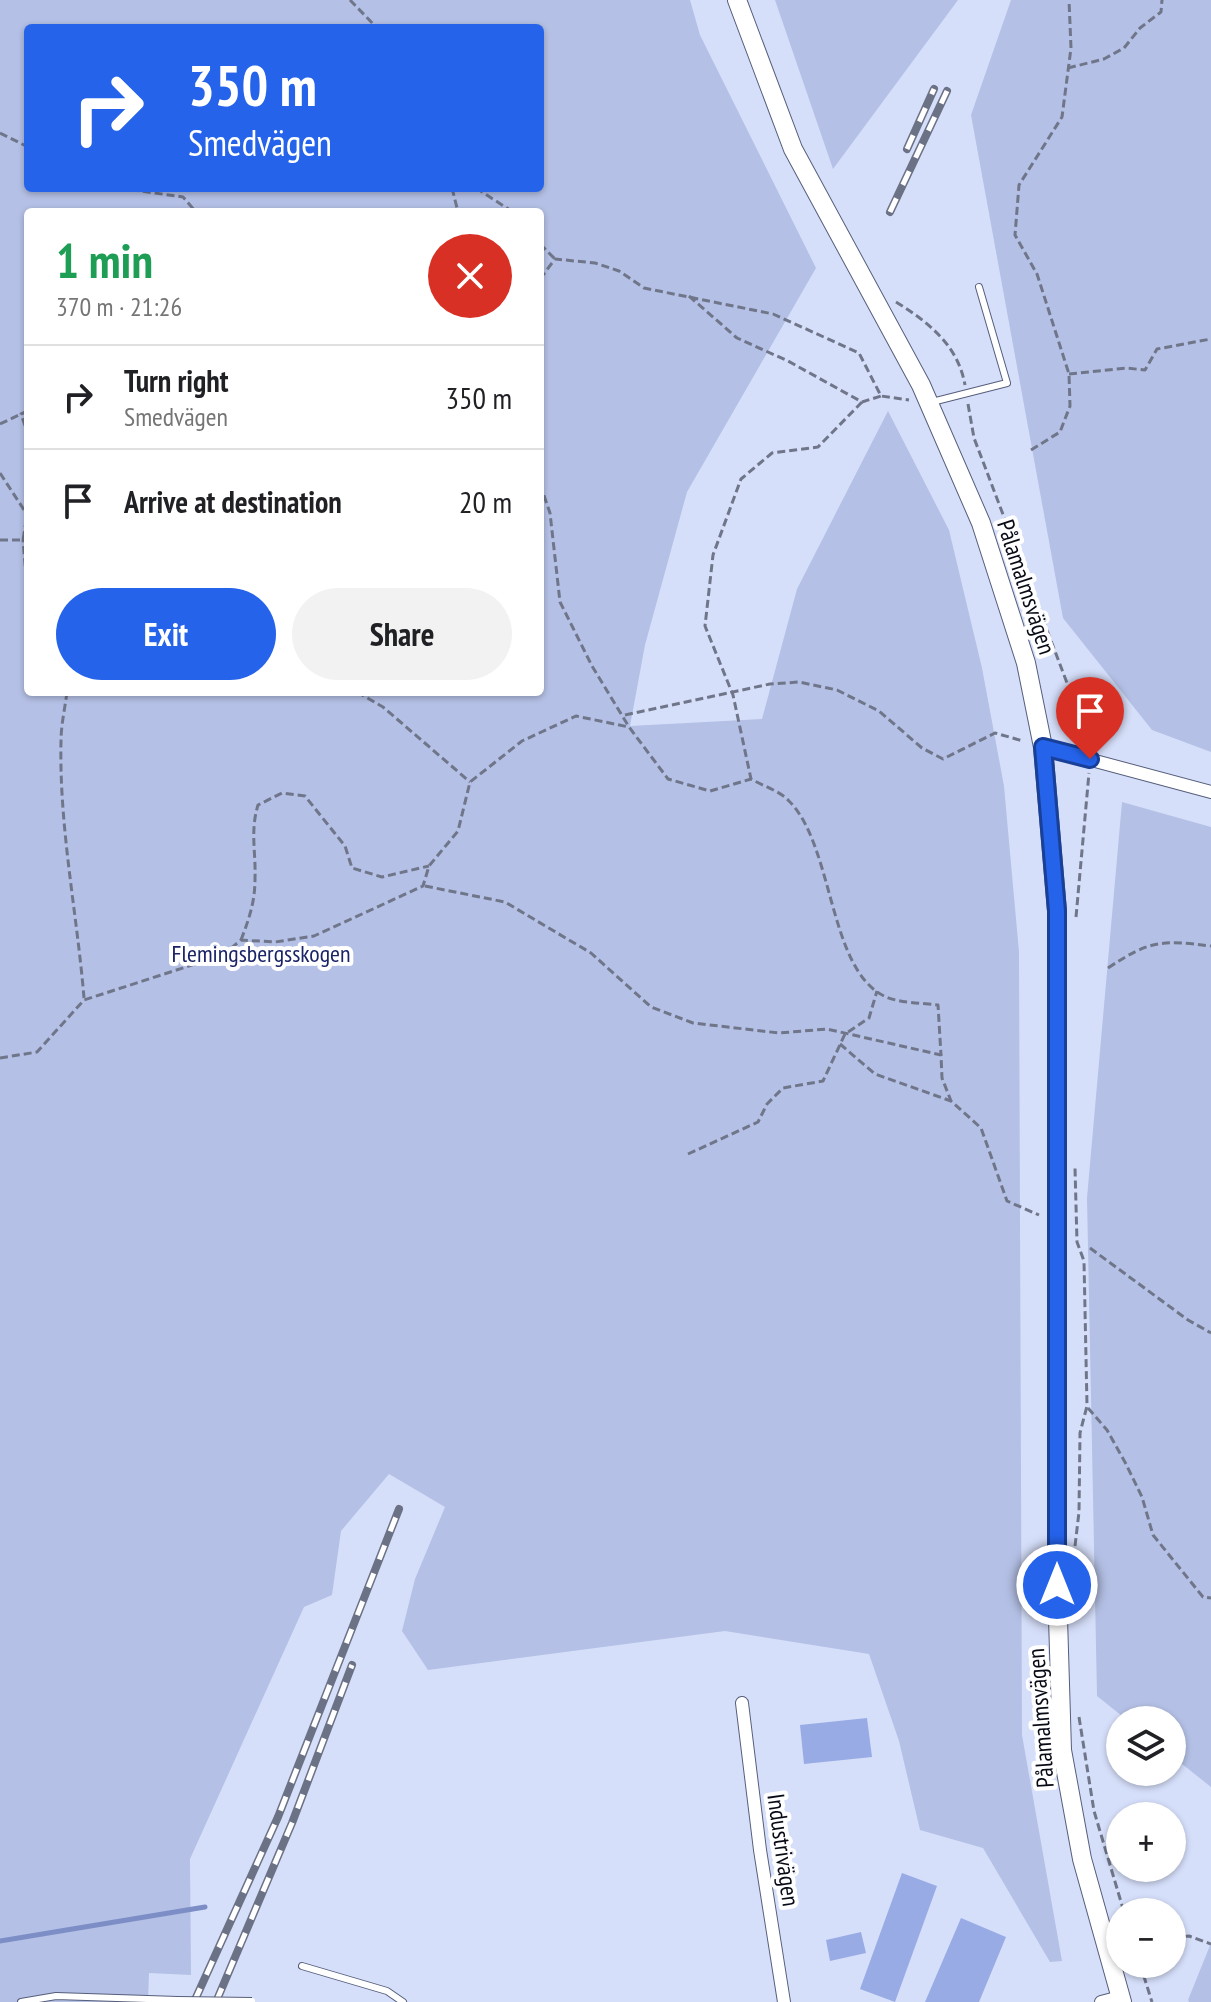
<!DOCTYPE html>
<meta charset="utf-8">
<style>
body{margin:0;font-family:"PT Sans Narrow",sans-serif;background:#f2f2f2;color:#202124;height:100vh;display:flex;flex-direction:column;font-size:30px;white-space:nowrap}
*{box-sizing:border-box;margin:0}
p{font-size:26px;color:#757577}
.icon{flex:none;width:44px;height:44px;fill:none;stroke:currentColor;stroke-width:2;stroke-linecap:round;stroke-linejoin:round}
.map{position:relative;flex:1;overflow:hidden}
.sheet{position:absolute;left:24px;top:208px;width:520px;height:488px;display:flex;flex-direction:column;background:#fff;border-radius:8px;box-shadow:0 2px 6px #0004}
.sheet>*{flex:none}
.top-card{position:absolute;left:24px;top:24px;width:520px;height:168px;border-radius:8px;box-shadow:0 2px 6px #0004;background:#2563eb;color:#fff;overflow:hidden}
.fabs{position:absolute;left:1106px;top:1706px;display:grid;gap:16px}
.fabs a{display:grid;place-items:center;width:80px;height:80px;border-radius:50%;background:#fff;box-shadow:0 2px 6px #0004;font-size:40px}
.pin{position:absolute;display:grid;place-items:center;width:68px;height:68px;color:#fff;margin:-82px -34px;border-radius:50% 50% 50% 0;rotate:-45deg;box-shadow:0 0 8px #0007}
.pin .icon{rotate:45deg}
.me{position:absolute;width:88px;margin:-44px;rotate:0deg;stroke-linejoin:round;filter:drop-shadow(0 0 6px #0008)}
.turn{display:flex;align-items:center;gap:28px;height:168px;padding:0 32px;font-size:36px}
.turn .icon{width:104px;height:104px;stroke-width:2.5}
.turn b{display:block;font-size:56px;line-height:68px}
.round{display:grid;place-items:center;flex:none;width:84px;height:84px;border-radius:42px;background:#f2f2f2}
.overview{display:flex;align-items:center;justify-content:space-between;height:136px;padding:0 32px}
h1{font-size:48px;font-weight:600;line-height:60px;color:#1e9e55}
.button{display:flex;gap:16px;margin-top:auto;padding:16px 32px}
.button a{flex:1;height:92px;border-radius:48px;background:#2563eb;color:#fff;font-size:32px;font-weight:600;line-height:92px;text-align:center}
.button a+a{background:#f2f2f2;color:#202124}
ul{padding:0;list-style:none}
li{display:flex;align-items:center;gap:24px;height:104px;padding:0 32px;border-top:2px solid #e0e0e0}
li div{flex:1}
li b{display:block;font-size:30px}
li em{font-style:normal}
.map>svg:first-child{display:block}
.green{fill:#b4c0e5;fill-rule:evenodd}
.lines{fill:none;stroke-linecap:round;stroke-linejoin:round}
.stream{stroke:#7d8ec7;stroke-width:5}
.building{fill:#98abe5}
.lane-casing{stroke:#555e7b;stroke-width:8}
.street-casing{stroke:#555e7b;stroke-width:14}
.secondary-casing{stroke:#555e7b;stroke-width:20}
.path{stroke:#70768a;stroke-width:3;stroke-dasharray:8 4;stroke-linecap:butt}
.lane{stroke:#fff;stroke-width:6}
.street{stroke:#fff;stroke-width:12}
.secondary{stroke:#fff;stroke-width:18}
.rail-casing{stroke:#6c7285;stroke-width:8}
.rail{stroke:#fff;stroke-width:5;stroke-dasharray:15;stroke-linecap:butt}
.lane-bridge-casing{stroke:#555e7b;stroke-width:8;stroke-linecap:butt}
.lane-bridge{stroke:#fff;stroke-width:6}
.route-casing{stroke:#184099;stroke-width:20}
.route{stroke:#2563eb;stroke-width:14}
.labels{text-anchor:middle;stroke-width:8;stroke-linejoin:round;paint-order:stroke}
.street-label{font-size:24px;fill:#080b16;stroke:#fff}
.park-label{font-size:24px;fill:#192366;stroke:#fff}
</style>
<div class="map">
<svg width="1211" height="2002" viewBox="0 0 1211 2002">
<rect width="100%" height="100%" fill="#d6dffa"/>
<g class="green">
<path d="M0 0H690L700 35 816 268 687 492 645 645 630 726 762 719 797 589 888 411 949 530 982 668 1004 786 1019 952 1022 1735 1062 1961 1050 1962 983 1848 920 1830 899 1741 869 1654 725 1631 428 1670 402 1631 415 1579 445 1507 389 1474 341 1531 332 1595 304 1607 190 1859 191 1975 149 1973 148 2002H0ZM28 28H540V188H28ZM28 212H540V692H28Z"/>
<path d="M775 0H958L833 169Z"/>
<path d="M1011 0H1211V752L1152 730 1063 618 971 115Z"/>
<path d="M1122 802 1211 827V1787L1172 1756V1720H1127L1097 1696 1087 1198Z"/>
<path d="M1211 1943V2002H1189L1188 2000Z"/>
</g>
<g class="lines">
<path class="stream" d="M0 1941 205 1907"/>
</g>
<g class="building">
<path d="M867 1718 872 1757 804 1764 800 1725Z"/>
<path d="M902 1873 937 1886 895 2002 860 1989Z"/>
<path d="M961 1918 1006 1937 979 2002H925Z"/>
<path d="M861 1932 866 1953 830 1961 826 1940Z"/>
</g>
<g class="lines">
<defs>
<g id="lane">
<path d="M932 402 1007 383 979 287"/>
<path d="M302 1966 387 1991 403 2002"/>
<path d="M21 2002 56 1996 178 2000"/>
</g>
<g id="street">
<path d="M1043 747 1211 792"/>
<path d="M742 1703 760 1850 784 2002"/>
<path d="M1101 2002 1120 1997"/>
</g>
<path id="secondary" d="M737 0 793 149 921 385 981 523 1026 663 1043 747 1057 911V1585L1062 1750 1082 1859 1122 2002"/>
</defs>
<use href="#lane" class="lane-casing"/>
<use href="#street" class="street-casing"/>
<use href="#secondary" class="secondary-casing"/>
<g class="path">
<path d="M350 0 377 28"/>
<path d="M1068 68 1104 59 1124 48 1140 28 1161 12 1162 0"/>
<path d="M0 133 28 147"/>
<path d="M119 188 183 197 196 212"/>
<path d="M452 188 458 212"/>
<path d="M476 188 513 212"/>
<path d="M540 244 555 259"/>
<path d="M540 279 555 259 595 263 619 271 644 288 773 314 859 353 881 396 909 400"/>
<path d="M689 296 737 338 788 361 862 402 881 396"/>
<path d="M896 302C928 322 958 345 965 385"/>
<path d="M1069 374 1126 368 1145 370 1157 349 1211 339"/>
<path d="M862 402 818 447 772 453 741 479 713 555 705 626 733 695 751 779C763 786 780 791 789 801 834 846 828 968 884 996 898 1003 922 1003 938 1005L941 1055"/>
<path d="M968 404 974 438 1091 746"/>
<path d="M28 411 21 414 28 434"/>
<path d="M0 424 21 414"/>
<path d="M1031 450 1060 432 1070 406 1069 374 1046 302 1037 274 1015 235 1019 185 1062 117 1071 48 1069 0"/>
<path d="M0 473 26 513"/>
<path d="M540 484 550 513 560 602 592 666 629 727 668 779 710 791 751 779"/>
<path d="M0 540H23L28 509"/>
<path d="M28 543 23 540 28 598"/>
<path d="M67 692C65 708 61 725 61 741 59 827 77 913 84 998"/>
<path d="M357 692 383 707 470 782"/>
<path d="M625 715 770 684 799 682 837 690 879 711 922 748 943 759 995 733 1023 741"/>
<path d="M425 886 505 902 591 953 651 1007 693 1023 779 1033 827 1029 941 1055 942 1078 951 1101 981 1128 1007 1201 1039 1215"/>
<path d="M1076 917 1089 773"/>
<path d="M241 940C249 919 255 902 255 879 256 852 250 831 258 805L282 793 305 796 345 846 352 868 382 877 429 866"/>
<path d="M1108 968C1150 940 1161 940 1211 946"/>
<path d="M840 1044 875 1074 951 1101"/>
<path d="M0 1058 37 1052 84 1000 223 955 241 940 275 942 314 936 423 886 429 866 458 831 470 782 522 741 576 716 629 727"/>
<path d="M688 1154 758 1122 767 1104 783 1088 823 1081 845 1034 869 1018 877 991"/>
<path d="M1090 1248 1188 1320 1211 1333"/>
<path d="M1088 1408 1107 1430 1126 1464 1142 1497 1153 1535 1203 1597 1211 1598"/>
<path d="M1075 1546 1079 1512 1080 1433 1087 1406 1084 1261 1077 1242 1075 1168"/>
<path d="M1079 1717 1094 1811 1124 1912"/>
<path d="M1172 1938 1189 1936 1211 1944"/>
<path d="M1140 1964 1152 2002"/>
</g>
<use href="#lane" class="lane"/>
<use href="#street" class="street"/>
<use href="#secondary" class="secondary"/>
<defs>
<g id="rail">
<path d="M907 149 934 89"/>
<path d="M890 212 947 91"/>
<path d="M194 2002 278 1817 399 1509"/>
<path d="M216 2002 292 1823 352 1665"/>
</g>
</defs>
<use href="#rail" class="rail-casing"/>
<use href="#rail" class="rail"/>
<defs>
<path id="lane-bridge" d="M178 2000 252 2001"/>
</defs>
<use href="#lane-bridge" class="lane-bridge-casing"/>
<use href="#lane-bridge" class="lane-bridge"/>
</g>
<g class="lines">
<defs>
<path id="route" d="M1057 1585V911L1043 747 1090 759"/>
</defs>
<use href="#route" class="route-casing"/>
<use href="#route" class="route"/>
</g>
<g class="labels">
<g class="street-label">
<text transform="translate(1026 587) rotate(72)" y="8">Pålamalmsvägen</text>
<text transform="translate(1041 1718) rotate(-94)" y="8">Pålamalmsvägen</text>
<text transform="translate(783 1850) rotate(82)" y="8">Industrivägen</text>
</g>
<g class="park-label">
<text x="261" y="962">Flemingsbergsskogen</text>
</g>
</g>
</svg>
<div class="fabs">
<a><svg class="icon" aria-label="layers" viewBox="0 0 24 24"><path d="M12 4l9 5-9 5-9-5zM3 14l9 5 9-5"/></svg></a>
<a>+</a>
<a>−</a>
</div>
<div class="pin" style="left:1090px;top:759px;background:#d93025"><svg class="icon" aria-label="arrive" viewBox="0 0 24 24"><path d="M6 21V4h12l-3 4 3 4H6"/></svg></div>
<svg class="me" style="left:1057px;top:1585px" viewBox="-20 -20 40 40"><circle r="17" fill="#2563eb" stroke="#fff" stroke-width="3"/><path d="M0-11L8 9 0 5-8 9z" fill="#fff"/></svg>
<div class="top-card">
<div class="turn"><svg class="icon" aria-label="right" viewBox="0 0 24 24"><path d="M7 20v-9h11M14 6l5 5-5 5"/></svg><div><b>350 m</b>Smedvägen</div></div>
</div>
<section class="sheet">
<div class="overview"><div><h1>1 min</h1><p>370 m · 21:26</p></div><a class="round" style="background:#d93025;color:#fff"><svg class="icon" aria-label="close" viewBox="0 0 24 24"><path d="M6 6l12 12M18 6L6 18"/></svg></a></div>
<ul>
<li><svg class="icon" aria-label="right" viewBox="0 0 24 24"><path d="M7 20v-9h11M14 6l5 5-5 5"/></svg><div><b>Turn right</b><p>Smedvägen</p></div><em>350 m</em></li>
<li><svg class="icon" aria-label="arrive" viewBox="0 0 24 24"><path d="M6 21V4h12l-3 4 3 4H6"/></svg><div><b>Arrive at destination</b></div><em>20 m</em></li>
</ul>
<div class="button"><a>Exit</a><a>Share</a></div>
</section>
</div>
